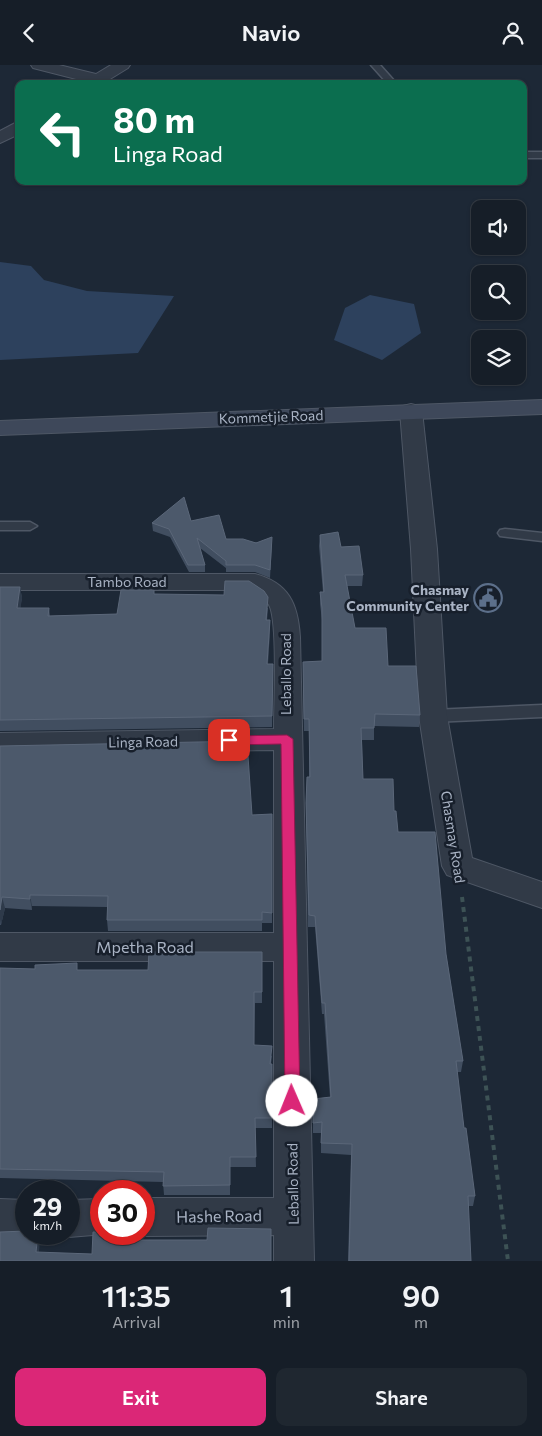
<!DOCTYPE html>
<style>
body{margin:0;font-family:Commissioner,sans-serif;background:#1f2730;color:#f1f3f6;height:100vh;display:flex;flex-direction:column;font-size:19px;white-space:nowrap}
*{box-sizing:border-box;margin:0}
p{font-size:16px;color:#9ea2a8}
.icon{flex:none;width:28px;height:28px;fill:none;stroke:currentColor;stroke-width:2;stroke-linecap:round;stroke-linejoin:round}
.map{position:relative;height:1196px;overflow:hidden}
.side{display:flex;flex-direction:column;background:#161e28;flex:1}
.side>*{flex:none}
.guide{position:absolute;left:15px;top:15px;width:512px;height:105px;border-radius:10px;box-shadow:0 1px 4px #0004,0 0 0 1px #353c45;background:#0b6e4f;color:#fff;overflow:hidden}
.buttons{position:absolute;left:471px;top:135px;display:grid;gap:10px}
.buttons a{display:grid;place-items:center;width:55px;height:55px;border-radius:10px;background:#161e28;box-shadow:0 1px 4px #0004,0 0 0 1px #353c45;font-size:25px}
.speed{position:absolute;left:15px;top:1115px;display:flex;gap:10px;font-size:25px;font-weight:700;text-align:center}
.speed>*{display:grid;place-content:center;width:65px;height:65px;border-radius:50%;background:#161e28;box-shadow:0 1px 4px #0004,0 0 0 1px #353c45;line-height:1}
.speed small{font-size:12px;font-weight:400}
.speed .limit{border:8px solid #d22;background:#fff;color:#111}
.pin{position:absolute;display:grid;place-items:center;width:42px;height:42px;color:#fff;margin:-21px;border-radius:10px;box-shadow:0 2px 8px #0006}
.me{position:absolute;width:55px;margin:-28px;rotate:359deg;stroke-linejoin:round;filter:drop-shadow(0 0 4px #0008)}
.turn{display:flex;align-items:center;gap:18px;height:105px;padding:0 15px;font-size:22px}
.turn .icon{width:65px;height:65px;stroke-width:2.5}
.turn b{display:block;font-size:35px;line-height:42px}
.eta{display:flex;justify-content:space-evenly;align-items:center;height:85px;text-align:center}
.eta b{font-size:30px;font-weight:600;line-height:35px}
.button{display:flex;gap:10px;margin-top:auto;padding:10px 15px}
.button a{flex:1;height:58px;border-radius:10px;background:#db2777;color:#fff;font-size:20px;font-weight:600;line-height:58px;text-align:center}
.button a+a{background:#1f2730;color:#f1f3f6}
header{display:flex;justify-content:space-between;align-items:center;height:65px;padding:0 15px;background:#161e28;font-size:22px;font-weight:600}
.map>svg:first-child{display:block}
.water{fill:#2d415d}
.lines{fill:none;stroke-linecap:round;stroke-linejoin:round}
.lane-casing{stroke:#4e5765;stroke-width:3}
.street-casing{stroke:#4e5765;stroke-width:2}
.secondary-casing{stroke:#4e5765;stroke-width:2}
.path{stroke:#3d5255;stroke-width:4;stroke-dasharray:5 5;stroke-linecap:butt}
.lane{fill:#313a47;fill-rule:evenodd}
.street{fill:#313a47;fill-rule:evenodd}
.secondary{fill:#3e485a;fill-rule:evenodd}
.wall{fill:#414e60}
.shaded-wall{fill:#2e3a4a}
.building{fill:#4c596b;stroke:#5b6779}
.route{fill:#db2777;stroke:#8e194d}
.labels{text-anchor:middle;stroke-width:5;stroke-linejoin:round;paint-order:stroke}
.street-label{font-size:14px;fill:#aab4c5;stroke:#171f2b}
.poi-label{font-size:14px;font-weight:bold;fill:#aab4c5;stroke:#171f2b;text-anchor:end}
.near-street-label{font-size:16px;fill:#aab4c5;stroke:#171f2b}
</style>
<header><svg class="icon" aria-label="back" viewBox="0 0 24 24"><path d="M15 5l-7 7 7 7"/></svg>Navio<svg class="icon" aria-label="person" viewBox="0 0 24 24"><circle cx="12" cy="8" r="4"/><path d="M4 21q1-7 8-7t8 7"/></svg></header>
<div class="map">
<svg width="542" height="1196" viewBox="0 0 542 1196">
<rect width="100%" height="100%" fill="#1d2836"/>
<g class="water">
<path d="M0 197 31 201 44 215 87 226 174 231 138 288 0 295Z"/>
<path d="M370 230 414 239 421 268 382 295 334 275 345 243Z"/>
</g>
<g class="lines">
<defs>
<g id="lane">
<path d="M371 0H380L397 19H388Z"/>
<rect x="524" y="87" width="18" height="6"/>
<path d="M0 457H30L37 461 30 465H0Z"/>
<path d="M505 464 542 468V476L500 471 498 468 500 465Z"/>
<path d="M542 640V652L433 657 427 655 425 651 427 647 433 645Z"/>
</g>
<g id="street">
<path d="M31 0H59L96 9 111 0H130L128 3 102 19H82L84 16 33 3Z"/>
<path d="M19 56V69L0 78V66Z"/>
<path d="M411 339 419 341 422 346 437 484 447 651 472 793 542 817V843L447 810 442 801 419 651 411 484 400 346 403 341Z"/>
<path d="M0 509H255C289 518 298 539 300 572L314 1196H274V1170L144 1171 140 1169H144V1133H274V896H0V868H274V685L0 690V668L274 664C274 641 278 555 269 540 265 533 256 529 250 525H0Z"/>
<path d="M0 1134 26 1135V1169H33L26 1172H0Z"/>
<path d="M101 1134V1169H105L69 1172 62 1169H69V1135Z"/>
</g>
<path id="secondary" d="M542 335V349L0 370V356Z"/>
</defs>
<use href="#lane" class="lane-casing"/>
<use href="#street" class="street-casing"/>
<use href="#secondary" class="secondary-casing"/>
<path class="path" d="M462 832 508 1196"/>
<use href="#lane" class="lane"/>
<use href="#street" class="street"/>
<use href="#secondary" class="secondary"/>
</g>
<g class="wall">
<path d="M191 456 226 474 272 479 270 513 255 507H226V503L200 483 205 500V507H189L170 472 153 466 152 458Z"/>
<path d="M320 470 341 482 363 510 362 521H347L355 563 388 601 420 650 419 662 374 661V675H362L363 714 394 746 398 767 446 889 463 996 461 1007H457L464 1063 475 1131 473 1141H468L471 1196H348L351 1090 321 1088V1068H313V1034L330 1032 324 949H322L315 862H308L306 750 307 712H309V666H304L303 608V597L322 596V555L320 539V527H323L319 481Z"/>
<path d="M0 522H20L22 533 20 543H49L50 551 117 549 154 529 268 543 267 555H270V566L268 599H273L272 662 0 666Z"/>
<path d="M0 681 252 750 272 749V858H262V866H108L107 855V842L32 841V845L5 843 1 860H0Z"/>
<path d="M262 887V938H255L254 980 272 991 271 999H272V1063H255L256 1102H230V1130H164L163 1117 0 1113V903L78 905H148Z"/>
</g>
<g class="shaded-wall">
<path d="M20 522 22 533 19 554 17 543Z"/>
<path d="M270 555V566L267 610V599Z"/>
<path d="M30 830 32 841V845L30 834Z"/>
<path d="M2 832 5 843 1 860 0 854V845Z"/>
<path d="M38 1169 40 1176 38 1196 36 1187Z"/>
</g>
<g class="building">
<path d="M184 432 191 456 219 450 226 474H243L256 478 272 472 270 505 255 500H226V496L197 473 205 500H188L169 464 152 458Z"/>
<path d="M338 467 341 482 359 481 363 510H345L355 563H386L388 601H416L420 650 375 649 374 663H361L363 714H393L394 746H396L398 767H435L446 889 463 996H456L464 1063H466L475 1131H468L471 1196H349L352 1079 321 1078 322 1057 313 1058V1034L331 1032 325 938H322L315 851 309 850 306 738 307 712H310L309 654H304L303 597 322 596V543L320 527H324L320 470Z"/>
<path d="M225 516H249L264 526 268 532 266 555H270L267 599H273L272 651 0 655V522H20L17 543H49L48 551 117 549 121 525H154V529L224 530Z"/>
<path d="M247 676 252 750 272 749V848L262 847V855H107L108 831 30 830V834L2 832 0 845V681Z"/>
<path d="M149 887H262V927H254V980L272 981 270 999H272V1053H255L256 1092H230V1120L163 1121 164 1107 0 1104V903L35 904V900L77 898V905H148Z"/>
<path d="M208 1163 271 1164V1196H0V1167L26 1166V1169H38L36 1187 92 1189 93 1167H101V1169H140V1175H207Z"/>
</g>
<path class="route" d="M287 670 293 674 300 1036 297 1040 292 1042 287 1040 285 1036 281 679 229 680 223 675 229 671Z"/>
<defs>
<symbol id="civic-ring" viewBox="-11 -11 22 22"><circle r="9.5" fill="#171f2b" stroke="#5c6f8a" stroke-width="1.5"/><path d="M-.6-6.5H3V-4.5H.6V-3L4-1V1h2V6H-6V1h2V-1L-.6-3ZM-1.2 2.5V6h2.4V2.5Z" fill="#5c6f8a"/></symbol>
</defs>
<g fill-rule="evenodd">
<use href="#civic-ring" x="472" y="517" width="32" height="32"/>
</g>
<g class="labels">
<g class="street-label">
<text transform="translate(271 352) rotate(-2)" y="5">Kommetjie Road</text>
<text x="127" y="522">Tambo Road</text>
<text transform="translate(286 609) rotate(-90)" y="5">Leballo Road</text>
<text transform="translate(143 677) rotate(-1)" y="5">Linga Road</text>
<text transform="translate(453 772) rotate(81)" y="5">Chasmay Road</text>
<text transform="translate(293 1119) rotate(-91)" y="5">Leballo Road</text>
</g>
<g class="poi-label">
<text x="469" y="530">Chasmay<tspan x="469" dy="16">Community Center</tspan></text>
</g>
<g class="near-street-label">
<text x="145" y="888">Mpetha Road</text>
<text transform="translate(219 1151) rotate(-1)" y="6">Hashe Road</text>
</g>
</g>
</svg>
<div class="buttons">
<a><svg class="icon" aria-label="sound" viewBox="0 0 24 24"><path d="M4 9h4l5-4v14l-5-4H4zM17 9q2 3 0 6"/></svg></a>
<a><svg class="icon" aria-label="search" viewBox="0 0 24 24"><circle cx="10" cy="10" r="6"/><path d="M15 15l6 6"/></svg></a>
<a><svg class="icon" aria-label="layers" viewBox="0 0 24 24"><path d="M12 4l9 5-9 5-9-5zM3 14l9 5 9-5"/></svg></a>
</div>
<div class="speed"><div>29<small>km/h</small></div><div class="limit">30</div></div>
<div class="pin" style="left:229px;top:675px;background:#d93025"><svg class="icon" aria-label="arrive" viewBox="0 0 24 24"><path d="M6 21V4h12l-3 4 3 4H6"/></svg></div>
<svg class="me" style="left:292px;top:1036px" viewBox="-20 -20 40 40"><circle r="19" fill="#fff"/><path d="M0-13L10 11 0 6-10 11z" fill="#db2777"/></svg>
<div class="guide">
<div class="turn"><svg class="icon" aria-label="left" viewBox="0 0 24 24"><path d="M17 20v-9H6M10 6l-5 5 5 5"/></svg><div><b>80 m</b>Linga Road</div></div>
</div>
</div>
<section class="side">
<div class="eta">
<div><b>11:35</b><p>Arrival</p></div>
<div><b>1</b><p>min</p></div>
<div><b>90</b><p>m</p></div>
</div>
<div class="button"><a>Exit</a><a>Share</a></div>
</section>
